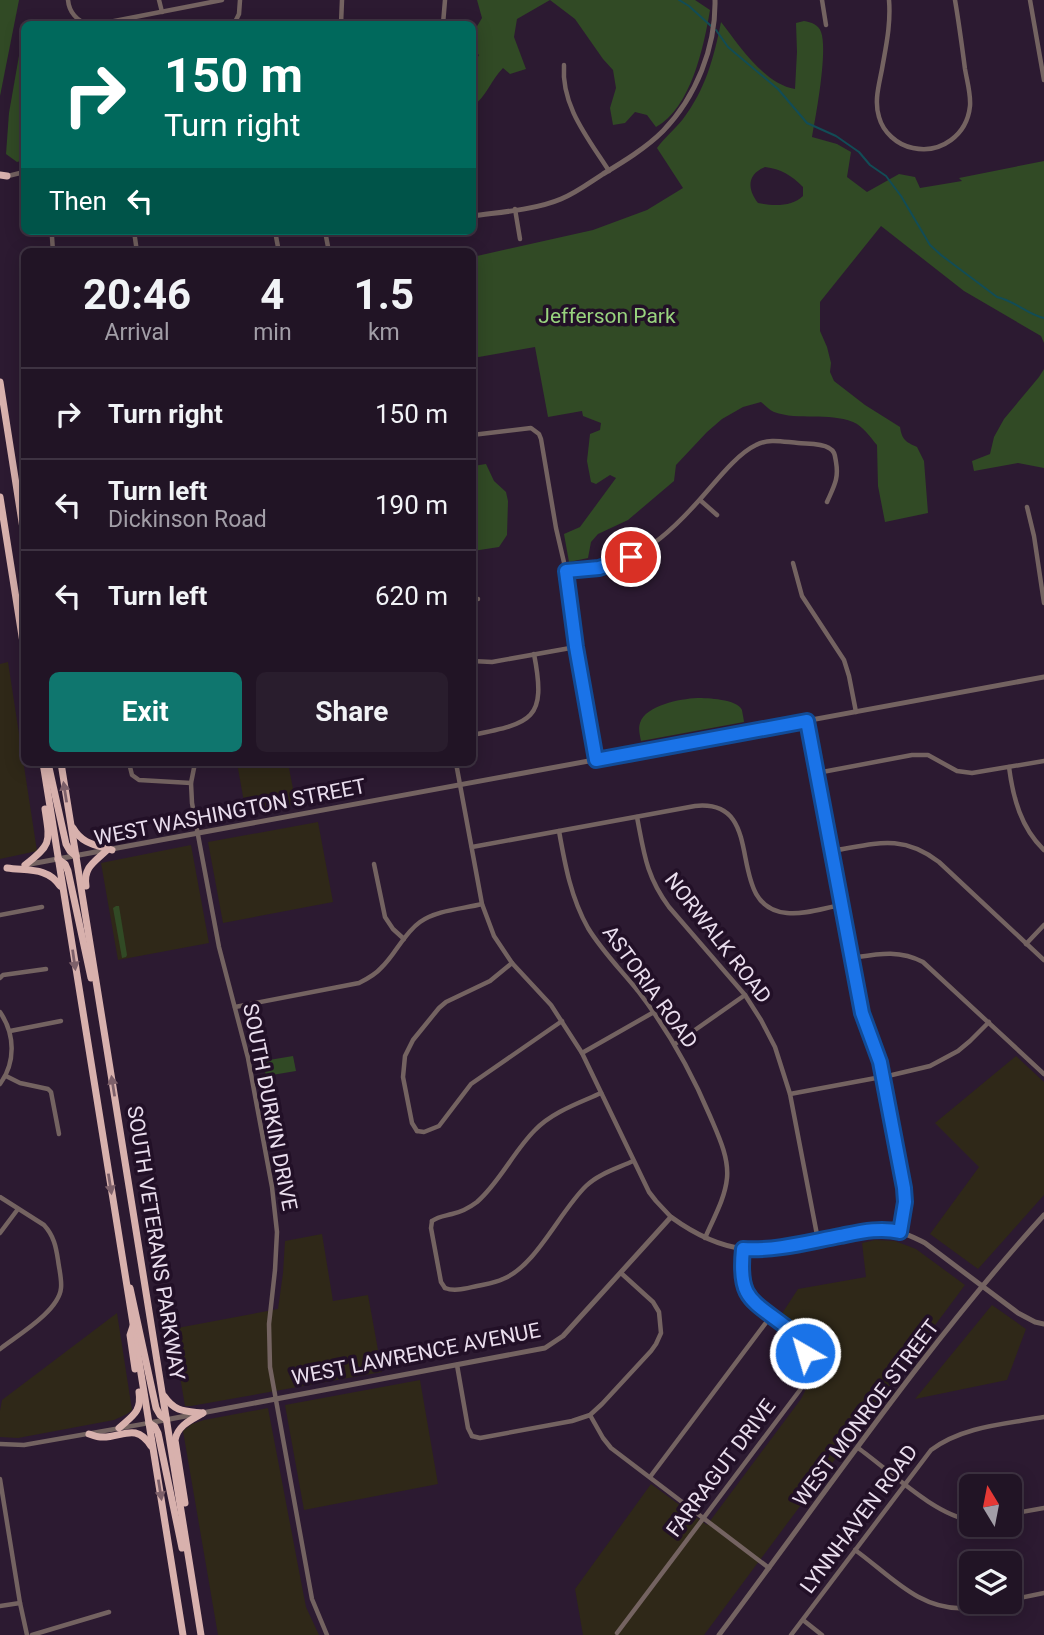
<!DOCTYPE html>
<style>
body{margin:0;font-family:Roboto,sans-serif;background:#291d2d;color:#f1f3f6;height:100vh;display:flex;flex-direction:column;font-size:26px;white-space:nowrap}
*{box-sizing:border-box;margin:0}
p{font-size:23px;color:#a29ea7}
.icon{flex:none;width:38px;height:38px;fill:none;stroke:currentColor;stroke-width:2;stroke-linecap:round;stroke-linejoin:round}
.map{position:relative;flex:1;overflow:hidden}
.side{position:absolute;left:21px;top:248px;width:455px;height:518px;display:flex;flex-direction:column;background:#211425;border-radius:10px;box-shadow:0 4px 18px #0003,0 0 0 2px #3e3342}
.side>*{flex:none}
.banner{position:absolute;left:21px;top:21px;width:455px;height:214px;border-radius:10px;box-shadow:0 4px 18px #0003,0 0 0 2px #3e3342;background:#00695c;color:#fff;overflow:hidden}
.needle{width:46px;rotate:350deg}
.fabs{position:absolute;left:959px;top:1474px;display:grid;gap:14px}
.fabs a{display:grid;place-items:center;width:63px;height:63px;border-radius:10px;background:#211425;box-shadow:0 4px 18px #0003,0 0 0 2px #3e3342;font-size:35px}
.pin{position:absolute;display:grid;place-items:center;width:60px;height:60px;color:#fff;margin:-30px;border:4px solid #fff;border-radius:50%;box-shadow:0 2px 7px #0007}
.me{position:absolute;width:77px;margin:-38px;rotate:322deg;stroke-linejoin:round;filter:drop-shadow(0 0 5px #0008)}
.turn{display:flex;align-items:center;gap:24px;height:147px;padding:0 28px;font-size:32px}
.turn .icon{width:91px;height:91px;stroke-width:2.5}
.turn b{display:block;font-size:49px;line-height:60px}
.then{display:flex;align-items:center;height:66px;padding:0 28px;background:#0003;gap:14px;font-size:26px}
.eta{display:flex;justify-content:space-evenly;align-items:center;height:119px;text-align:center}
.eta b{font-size:42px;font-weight:700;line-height:49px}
.primary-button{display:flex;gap:14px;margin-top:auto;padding:14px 28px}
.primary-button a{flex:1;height:80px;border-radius:10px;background:#0f766e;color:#fff;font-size:28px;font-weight:700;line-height:80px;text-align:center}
.primary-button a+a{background:#291d2d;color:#f1f3f6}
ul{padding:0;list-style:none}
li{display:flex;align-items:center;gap:21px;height:91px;padding:0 28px;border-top:2px solid #3e3342}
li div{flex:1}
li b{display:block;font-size:26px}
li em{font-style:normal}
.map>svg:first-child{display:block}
.commercial{fill:#2f2818}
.green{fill:#314a25;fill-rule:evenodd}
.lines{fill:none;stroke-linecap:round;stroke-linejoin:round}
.stream{stroke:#124c56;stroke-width:2}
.minor{stroke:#746361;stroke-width:4.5}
.tertiary{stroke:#746361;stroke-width:5}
.trunk{stroke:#d8b1ad;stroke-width:7}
.oneway{fill:#7d606a}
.route-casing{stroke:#114b97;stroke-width:18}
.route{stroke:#1a73e8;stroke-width:12}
.labels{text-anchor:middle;stroke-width:7;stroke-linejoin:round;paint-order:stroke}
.park-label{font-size:21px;fill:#98d37e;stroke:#221027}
.street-label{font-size:21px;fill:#eadeee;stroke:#221027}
</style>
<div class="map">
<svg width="1044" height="1635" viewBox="0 0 1044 1635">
<rect width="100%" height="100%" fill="#2c1a31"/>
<g class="commercial">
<path d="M8 662 37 851 0 859V664Z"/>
<path d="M237 763H288L296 804 246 813Z"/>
<path d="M318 822 333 902 223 923 208 842Z"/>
<path d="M191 845 209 943 118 960 101 863Z"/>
<path d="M1016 1056 1044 1082V1195L978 1269 930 1234 979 1167 935 1123Z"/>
<path d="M322 1234 333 1301 368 1295 382 1372 191 1406H185L172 1329 278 1309 283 1273 285 1241Z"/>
<path d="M875 1240 895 1241 916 1249 965 1285 704 1635H583L575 1589 651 1484 707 1525 801 1399 813 1375V1360L809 1346 798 1329 781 1315 798 1289 866 1277 862 1243Z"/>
<path d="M992 1305 1026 1329 1007 1380 915 1399Z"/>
<path d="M117 1313 132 1410 127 1414 114 1420 18 1438 0 1437V1411L2 1400Z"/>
<path d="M420 1380 438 1484 304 1510 285 1405Z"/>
<path d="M268 1408 304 1597 306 1607 319 1635H218L183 1431 192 1424 204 1420Z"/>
</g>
<g class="green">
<path d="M0 0H19L0 96Z"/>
<path d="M477 0H550L517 19 514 37 526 69 510 74 503 68C491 80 486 97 473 106V65L479 55 473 49V33L482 18Z"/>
<path d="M550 0H695L710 10C704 46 691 108 656 127L647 115 635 112 625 123 613 125 610 108 616 88 613 70 603 59 575 19Z"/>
<path d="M804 21C811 22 819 25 821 32 828 50 816 115 812 137L837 144 851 152 847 177 867 192 899 174 915 177 920 188 962 181 959 178 1044 161V343L1041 336 964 291 881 226 820 302V331L827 347 831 363 830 372 834 381 865 405 900 427C902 440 906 442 917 447L924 461 928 513 885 522 878 486 877 445C870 437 863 426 853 422 828 412 799 421 774 412 769 410 765 405 761 402L743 407 722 419 707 432 676 465 674 481 628 520 598 534 591 542 588 558 569 562 564 534 580 527 616 478 610 475 596 484 591 482 587 461 590 434 600 430 601 423 583 416 582 411 548 417 535 347 473 358V261L477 260V256L593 230 647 210 683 188 657 148C665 137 675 129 683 119 705 90 714 58 721 22 739 45 764 84 795 89L797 52 796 23ZM765 167C781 169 791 175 803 187V196C792 207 773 206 758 203 747 189 747 174 765 167Z"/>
<path d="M24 27V160L17 162 6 154 9 113Z"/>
<path d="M1044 369V468L1018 463 974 471 972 461 990 454 994 437 1004 419 1039 377Z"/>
<path d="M486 464 494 481 506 492 508 501 507 535 499 547 473 551V466Z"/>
<path d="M697 698C707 698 737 699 742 710 742 711 744 720 744 722L641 741C640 735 638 729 640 723 646 705 680 699 697 698Z"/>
<path d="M116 906H119L127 955 126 957 122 958 113 908Z"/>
<path d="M293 1056 296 1071 266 1076 263 1061Z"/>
</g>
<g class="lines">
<g class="stream">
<path d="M679 0 689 6 711 26"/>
<path d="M716 30 728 47 778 89 807 123 836 136 859 152 870 165 886 176 901 196 930 245 941 255 997 297C1015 301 1027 314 1044 318"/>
</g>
<g class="minor">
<path d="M68 0C69 12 77 21 88 24"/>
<path d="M159 0 162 12"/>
<path d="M822 0 826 25"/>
<path d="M889 0C891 24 886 46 882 69 879 85 874 101 879 117 883 132 897 145 913 148 941 154 967 135 970 106 971 94 967 81 965 69 962 46 959 23 955 0"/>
<path d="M1030 0 1044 80"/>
<path d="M99 24 222 0"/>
<path d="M234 24 239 14 240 0"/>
<path d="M341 24 342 0"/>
<path d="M443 24 445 0"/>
<path d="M564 65C561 106 588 138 609 171"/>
<path d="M8 176 24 172"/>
<path d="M515 209 520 239"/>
<path d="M53 231 52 237 53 252"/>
<path d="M134 231 137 252"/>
<path d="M275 231 278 247 277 252"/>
<path d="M325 231 329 252"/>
<path d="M472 435 531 428 539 434 541 439 556 528 566 571 576 647 596 760"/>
<path d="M700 500 717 515"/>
<path d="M1027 507 1034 536 1044 603"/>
<path d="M793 563 802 596 844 660 849 676 856 712"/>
<path d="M566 571C577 570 588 570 598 568 645 560 680 523 709 489 721 475 739 453 756 445 769 438 784 442 798 443 807 444 821 443 829 448 835 451 835 456 836 462 839 479 834 486 827 502"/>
<path d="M472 599H478"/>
<path d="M472 661 492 662 576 647"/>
<path d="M807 721 862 1013 880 1062 904 1193V1212L900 1232"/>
<path d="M472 735C532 723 547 720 534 654"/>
<path d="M129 763 132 775 139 780 191 783"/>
<path d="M195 763 191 783 192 803 219 947 248 1058 272 1187 277 1232 275 1270 269 1324 270 1367 312 1599 327 1635"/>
<path d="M456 763 482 904 494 936 512 963 551 1005 582 1053 649 1192 656 1201 671 1217"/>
<path d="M1009 767C1013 798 1021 828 1044 850"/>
<path d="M817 773 912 755H928L957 771 972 773 1044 761"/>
<path d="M637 817C644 853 646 876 669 907L745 995 761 1020 775 1047 790 1094 818 1240"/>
<path d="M559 831C565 865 571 898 588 928 602 951 621 970 638 991 668 1030 691 1071 710 1116 718 1135 729 1157 727 1178 725 1199 713 1219 705 1238"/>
<path d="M472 847 695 806C771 798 721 907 787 913 804 915 824 908 841 905"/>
<path d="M832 851C875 844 901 833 939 862L1044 960"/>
<path d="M374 864 385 917 393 929 404 939"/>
<path d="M0 915 42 907"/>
<path d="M1026 944 1044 925"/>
<path d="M851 958C877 954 899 949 923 962L1044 1074"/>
<path d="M0 978 3 975 46 969"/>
<path d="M235 1007 359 983C367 979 375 975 381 968 396 954 403 934 420 922 437 910 462 909 482 904"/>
<path d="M0 1012C15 1034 16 1062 0 1084"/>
<path d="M10 1031 61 1021"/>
<path d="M675 1044 745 995"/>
<path d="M582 1053 654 1012"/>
<path d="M6 1076 20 1083 48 1089 51 1092 59 1134"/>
<path d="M790 1094 892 1075 930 1066 958 1051 970 1041 989 1022"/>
<path d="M417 1131 412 1123 403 1077 405 1056 413 1040 439 1008 446 1002 490 981 512 963"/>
<path d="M417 1131 424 1132 439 1126 471 1084 562 1021"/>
<path d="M0 1197 44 1225C54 1236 56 1247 58 1260 59 1269 62 1279 61 1288 59 1311 18 1335 0 1349"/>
<path d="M432 1221C439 1216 445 1216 452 1214 461 1212 469 1208 477 1202 500 1182 513 1152 535 1130 552 1112 579 1103 601 1093"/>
<path d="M432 1221 431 1228 441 1282 445 1288"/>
<path d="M0 1233 18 1209"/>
<path d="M445 1288C455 1292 467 1288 477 1286 486 1284 495 1283 503 1279 536 1266 560 1211 586 1186 598 1174 618 1168 633 1161"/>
<path d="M457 1365 468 1428 472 1436"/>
<path d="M590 1415 603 1438 611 1448 769 1568"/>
<path d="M472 1436 480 1438 572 1421 590 1415 602 1404 651 1351 656 1344 661 1333 659 1312 653 1302 621 1273"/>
<path d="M0 1444 24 1445 149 1423"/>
<path d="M858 1448C888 1469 935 1516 971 1520"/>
<path d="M650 1477 771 1316"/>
<path d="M0 1479 20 1603 27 1635"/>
<path d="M1010 1514 1044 1508"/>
<path d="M855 1550C889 1574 919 1611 965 1608 978 1607 991 1604 1004 1601"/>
<path d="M1010 1600 1044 1593"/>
<path d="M0 1606 20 1603"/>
<path d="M803 1620 822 1635"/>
<path d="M617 1633 800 1390C806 1378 808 1367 805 1353 798 1325 764 1319 749 1296 740 1281 741 1266 743 1249"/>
<path d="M32 1635 109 1612"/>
<path d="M791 1635 931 1450C963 1426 1006 1424 1044 1417"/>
</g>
<g class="tertiary">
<path d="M472 216C500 212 535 210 561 199 576 193 589 183 603 174 623 162 646 148 663 131 696 97 716 47 715 0"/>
<path d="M326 234 345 231"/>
<path d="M25 865 1044 677"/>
<path d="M149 1423 545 1348 563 1336 671 1217C693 1233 717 1246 745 1249 780 1252 817 1240 852 1234 866 1231 881 1228 895 1231 906 1233 915 1238 925 1243L1018 1313 1035 1322 1044 1324"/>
<path d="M719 1635C825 1494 925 1346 1044 1215"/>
</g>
<g class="trunk">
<path d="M0 175 7 176"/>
<path d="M0 382 24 535"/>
<path d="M0 497 24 649"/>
<path d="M43 763 183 1635"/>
<path d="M48 763 66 844 70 851 76 856"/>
<path d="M61 763 201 1635"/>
<path d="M73 828C82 844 96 845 112 850"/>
<path d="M58 859 65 864 68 871 91 978"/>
<path d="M25 865C52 844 50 842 45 809"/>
<path d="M7 868C27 871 48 867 60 886"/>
<path d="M86 886C83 868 94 862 106 851"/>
<path d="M130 1288 156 1408 160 1415 166 1419"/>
<path d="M133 1326 130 1335 135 1369"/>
<path d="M164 1396C175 1412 184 1411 202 1413"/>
<path d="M149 1423 155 1427 158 1433 182 1548"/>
<path d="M119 1428C132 1416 142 1412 139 1392"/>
<path d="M89 1434C92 1435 96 1437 100 1437 121 1439 135 1421 151 1446"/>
<path d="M185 1503 175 1440C178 1425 191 1420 203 1413"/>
</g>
</g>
<defs><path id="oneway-solid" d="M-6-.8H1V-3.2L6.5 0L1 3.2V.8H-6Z" transform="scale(1.75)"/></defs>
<g class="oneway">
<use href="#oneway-solid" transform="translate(65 792) rotate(-99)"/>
<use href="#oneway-solid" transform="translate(74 960) rotate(82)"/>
<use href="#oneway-solid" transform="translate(113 1086) rotate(-99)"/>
<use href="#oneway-solid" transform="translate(110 1184) rotate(81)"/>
<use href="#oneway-solid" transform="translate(160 1490) rotate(81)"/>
</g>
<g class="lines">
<defs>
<path id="route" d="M631 557 599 568 566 571 576 647 596 760 807 721 862 1013 880 1062 904 1188 905 1202 900 1232C880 1227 860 1232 840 1236 808 1242 776 1251 743 1249 738 1298 750 1299 785 1326 794 1334 801 1341 805 1353"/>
</defs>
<use href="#route" class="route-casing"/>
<use href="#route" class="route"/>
</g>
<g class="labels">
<g class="park-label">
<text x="607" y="323">Jefferson Park</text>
</g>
<g class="street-label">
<text transform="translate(230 812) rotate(-11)" y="7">WEST WASHINGTON STREET</text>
<text transform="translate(718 938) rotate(52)" y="7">NORWALK ROAD</text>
<text transform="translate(650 987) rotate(54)" y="7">ASTORIA ROAD</text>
<text transform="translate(270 1107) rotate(79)" y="7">SOUTH DURKIN DRIVE</text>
<text transform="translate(156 1243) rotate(81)" y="7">SOUTH VETERANS PARKWAY</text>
<text transform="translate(416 1354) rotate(-11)" y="7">WEST LAWRENCE AVENUE</text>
<text transform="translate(866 1413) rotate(-53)" y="7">WEST MONROE STREET</text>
<text transform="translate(721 1468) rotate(-53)" y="7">FARRAGUT DRIVE</text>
<text transform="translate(859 1519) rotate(-53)" y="7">LYNNHAVEN ROAD</text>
</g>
</g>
</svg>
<div class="fabs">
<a><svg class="needle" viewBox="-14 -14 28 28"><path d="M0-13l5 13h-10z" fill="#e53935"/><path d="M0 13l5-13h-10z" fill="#a29ea7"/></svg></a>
<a><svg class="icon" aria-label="layers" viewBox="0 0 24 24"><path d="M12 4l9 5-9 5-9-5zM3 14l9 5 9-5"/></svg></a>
</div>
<div class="pin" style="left:631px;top:557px;background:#d93025"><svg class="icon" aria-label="arrive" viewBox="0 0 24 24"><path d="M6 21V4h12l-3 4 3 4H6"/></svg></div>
<svg class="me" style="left:805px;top:1353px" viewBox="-20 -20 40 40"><circle r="17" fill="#1a73e8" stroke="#fff" stroke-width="3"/><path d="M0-11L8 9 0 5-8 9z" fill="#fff"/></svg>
<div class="banner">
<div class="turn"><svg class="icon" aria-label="right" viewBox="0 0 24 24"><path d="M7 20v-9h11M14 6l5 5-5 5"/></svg><div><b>150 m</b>Turn right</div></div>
<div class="then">Then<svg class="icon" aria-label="left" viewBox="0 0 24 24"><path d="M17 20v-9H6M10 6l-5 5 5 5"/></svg></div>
</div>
<section class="side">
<div class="eta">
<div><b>20:46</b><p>Arrival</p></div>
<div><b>4</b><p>min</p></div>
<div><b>1.5</b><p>km</p></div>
</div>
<ul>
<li><svg class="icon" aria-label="right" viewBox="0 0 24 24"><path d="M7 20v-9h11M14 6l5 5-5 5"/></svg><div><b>Turn right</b></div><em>150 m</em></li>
<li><svg class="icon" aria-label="left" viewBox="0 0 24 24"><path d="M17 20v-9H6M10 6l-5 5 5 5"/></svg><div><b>Turn left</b><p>Dickinson Road</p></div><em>190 m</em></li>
<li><svg class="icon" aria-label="left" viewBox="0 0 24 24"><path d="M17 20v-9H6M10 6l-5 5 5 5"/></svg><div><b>Turn left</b></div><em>620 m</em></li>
</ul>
<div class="primary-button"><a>Exit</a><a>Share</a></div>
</section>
</div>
